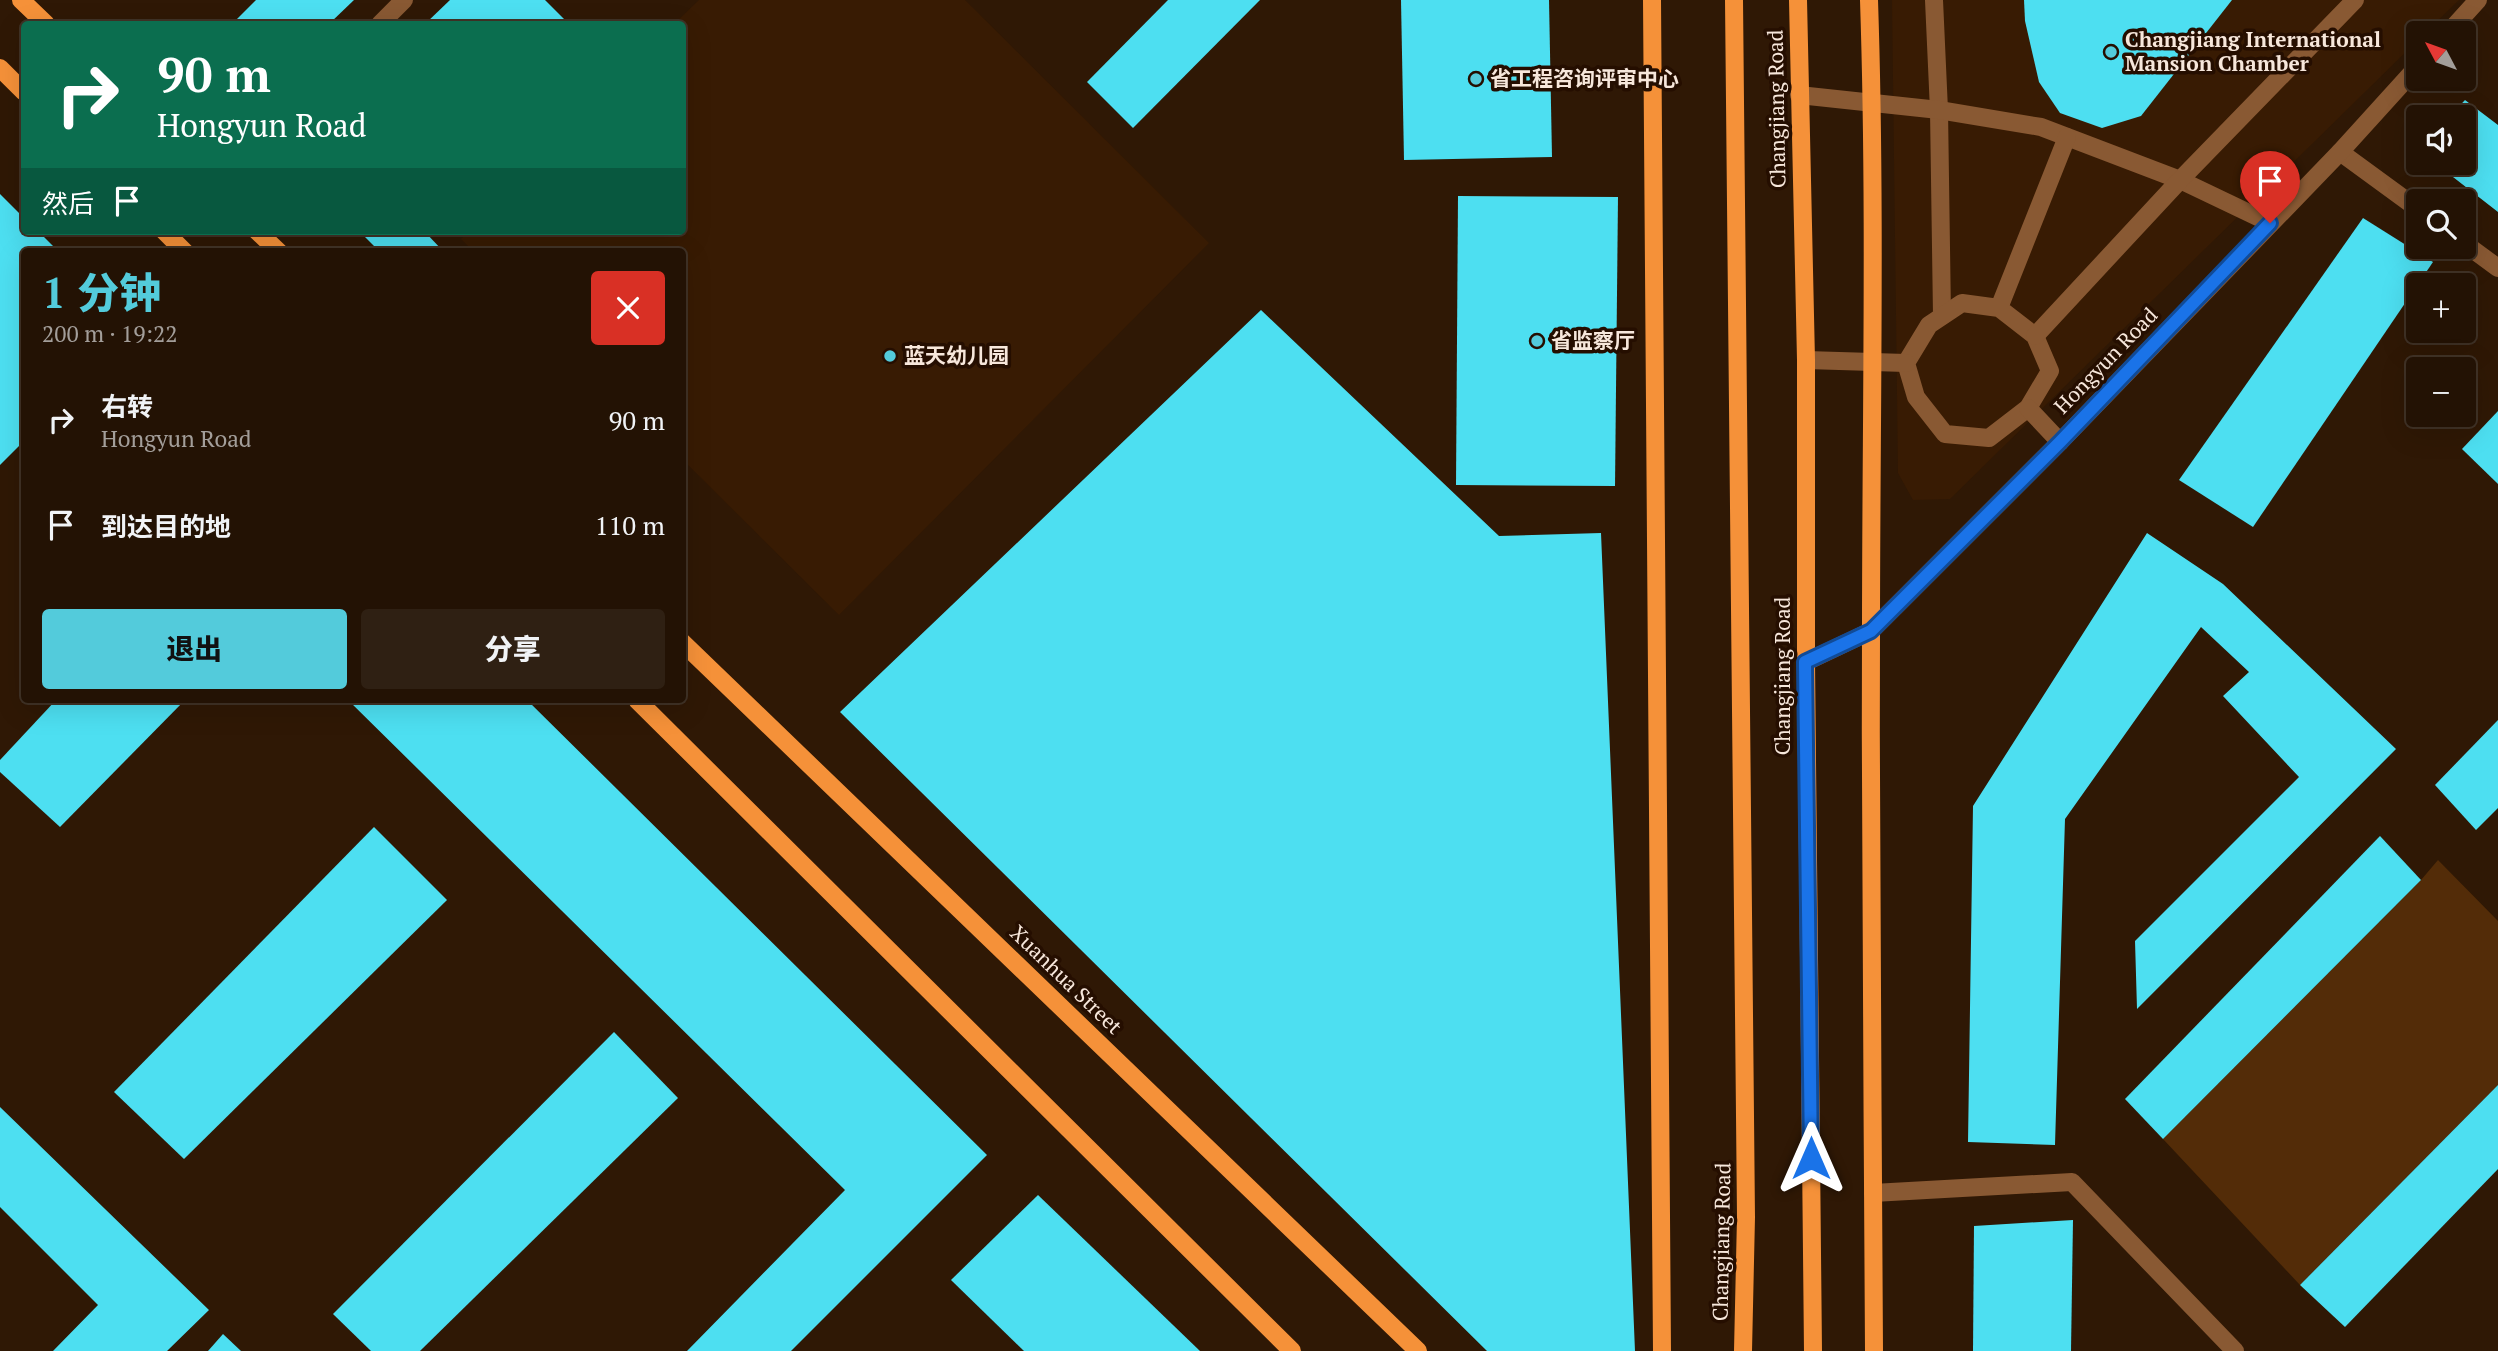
<!DOCTYPE html>
<html lang="zh">
<meta charset="utf-8">
<style>
body{margin:0;font-family:"PT Serif","Noto Sans SC",serif;background:#2f2013;color:#f1f3f6;height:100vh;display:flex;flex-direction:column;font-size:26px;white-space:nowrap}
*{box-sizing:border-box;margin:0}
p{font-size:23px;color:#a39e9a}
.icon{flex:none;width:38px;height:38px;fill:none;stroke:currentColor;stroke-width:2;stroke-linecap:round;stroke-linejoin:round}
.map{position:relative;flex:1;overflow:hidden}
.panel{position:absolute;left:21px;top:248px;width:665px;height:455px;display:flex;flex-direction:column;background:#231204;border-radius:7px;box-shadow:0 7px 28px #0002,0 0 0 2px #403226}
.panel>*{flex:none}
.banner{position:absolute;left:21px;top:21px;width:665px;height:214px;border-radius:7px;box-shadow:0 7px 28px #0002,0 0 0 2px #403226;background:#0b6e4f;color:#fff;overflow:hidden}
.needle{width:46px;rotate:311deg}
.controls{position:absolute;left:2406px;top:21px;display:grid;gap:14px}
.controls a{display:grid;place-items:center;width:70px;height:70px;border-radius:7px;background:#231204;box-shadow:0 7px 28px #0002,0 0 0 2px #403226;font-size:35px}
.pin{position:absolute;display:grid;place-items:center;width:60px;height:60px;color:#fff;margin:-72px -30px;border-radius:50% 50% 50% 0;rotate:-45deg;box-shadow:0 0 7px #0007}
.pin .icon{rotate:45deg}
.me{position:absolute;width:77px;margin:-38px;rotate:0deg;stroke-linejoin:round;filter:drop-shadow(0 0 5px #0008)}
.turn{display:flex;align-items:center;gap:24px;height:147px;padding:0 21px;font-size:32px}
.turn .icon{width:91px;height:91px;stroke-width:2.5}
.turn b{display:block;font-size:49px;line-height:60px}
.then{display:flex;align-items:center;height:66px;padding:0 21px;background:#0003;gap:14px;font-size:26px}
.round{display:grid;place-items:center;flex:none;width:74px;height:74px;border-radius:7px;background:#2f2013}
.summary{display:flex;align-items:center;justify-content:space-between;height:119px;padding:0 21px}
h1{font-size:42px;font-weight:800;line-height:52px;color:#53cbdb}
.cta{display:flex;gap:14px;margin-top:auto;padding:14px 21px}
.cta a{flex:1;height:80px;border-radius:7px;background:#53cbdb;color:#111;font-size:28px;font-weight:800;line-height:80px;text-align:center}
.cta a+a{background:#2f2013;color:#f1f3f6}
ul{padding:0;list-style:none}
li{display:flex;align-items:center;gap:21px;height:105px;padding:0 21px}
li div{flex:1}
li b{display:block;font-size:26px}
li em{font-style:normal}
.map>svg:first-child{display:block}
.built{fill:#381b03}
.green{fill:#532c08}
.building{fill:#4ddff1}
.lines{fill:none;stroke-linecap:round;stroke-linejoin:round}
.lane{stroke:#895933;stroke-width:18}
.street{stroke:#895933;stroke-width:18}
.primary{stroke:#f59139;stroke-width:18}
.route-casing{stroke:#114b97;stroke-width:18}
.route{stroke:#1a73e8;stroke-width:12}
.poi-dot{fill:#53cbdb;stroke:#250e00;stroke-width:2.5}
.labels{text-anchor:middle;stroke-width:7;stroke-linejoin:round;paint-order:stroke}
.poi-label{font-size:21px;font-weight:bold;fill:#f7e7db;stroke:#250e00;text-anchor:start}
.street-label{font-size:21px;fill:#f7e7db;stroke:#250e00}
</style>
<div class="map">
<svg width="2498" height="1351" viewBox="0 0 2498 1351">
<rect width="100%" height="100%" fill="#2f1805"/>
<g class="built">
<path d="M699 0H965L1209 243 839 615 683 460 682 252H474L461 239 469 231H682V24H674Z"/>
<path d="M1892 0H2459L2425 33H2418V40L1950 499 1913 500 1898 473Z"/>
</g>
<path class="green" d="M2438 860 2498 921V1085L2300 1285 2163 1139 2421 880Z"/>
<g class="building">
<path d="M256 0H354L329 24H232Z"/>
<path d="M450 0H545L569 24H425Z"/>
<path d="M1168 0H1260L1133 128 1087 82Z"/>
<path d="M1401 0H1549L1552 157 1404 160Z"/>
<path d="M2024 0H2232L2141 116 2102 128 2060 113 2039 82 2025 21Z"/>
<path d="M2465 100 2498 125V212L2435 163H2464V117H2449Z"/>
<path d="M0 194 24 218V231H38L59 252H24V441L0 465Z"/>
<path d="M1458 196 1618 197 1615 486 1456 485Z"/>
<path d="M2363 218 2433 262 2253 527 2179 480Z"/>
<path d="M359 231H424L444 252H380Z"/>
<path d="M1261 310 1499 536 1601 533 1635 1351H1487L840 712Z"/>
<path d="M2498 411V484L2462 449Z"/>
<path d="M2147 533 2223 584 2396 749 2137 1009 2135 941 2299 777 2223 696 2249 672 2201 627 2065 819 2055 1145 1968 1142 1973 806Z"/>
<path d="M56 700H185L60 827 0 772V760Z"/>
<path d="M348 700H527L987 1155 791 1351H687L845 1190Z"/>
<path d="M2498 720V808L2476 830 2435 785Z"/>
<path d="M374 827 447 900 184 1159 114 1092Z"/>
<path d="M2380 836 2421 880 2163 1139 2125 1099Z"/>
<path d="M614 1032 678 1098 420 1351H371L333 1314Z"/>
<path d="M2498 1085V1169L2345 1327 2300 1285Z"/>
<path d="M0 1107 209 1310 167 1351H53L98 1305 0 1207Z"/>
<path d="M1038 1195 1200 1351H1024L951 1280Z"/>
<path d="M2073 1220 2071 1351H1973L1974 1226Z"/>
<path d="M223 1334 241 1351H208Z"/>
</g>
<g class="lines">
<g class="lane">
<path d="M1934 0 1939 110 1942 316"/>
<path d="M1799 95 1939 110 2041 127 2180 180 2270 223"/>
<path d="M1999 308 2035 336 2050 371 2028 408 1989 438 1945 434 1916 397 1906 363 1929 325 1962 303 1999 308 2067 137"/>
<path d="M2035 336 2180 180 2355 0"/>
<path d="M1806 360 1906 363"/>
<path d="M2028 408 2060 442"/>
</g>
<g class="street">
<path d="M380 24 404 0"/>
<path d="M2448 33 2478 0"/>
<path d="M2340 152 2418 209"/>
<path d="M2464 243 2498 268"/>
<path d="M1806 662 1871 631 2060 442 2340 152 2418 66"/>
<path d="M1873 1193 2072 1182 2235 1351"/>
</g>
<g class="primary">
<path d="M21 0 46 24"/>
<path d="M1652 0 1662 1351"/>
<path d="M1734 0 1746 1217 1743 1351"/>
<path d="M1798 0 1806 360V662L1813 1351"/>
<path d="M1869 0C1876 211 1871 421 1871 631 1870 871 1873 1111 1874 1351"/>
<path d="M0 68 24 92"/>
<path d="M164 231 185 252"/>
<path d="M257 231 279 252"/>
<path d="M682 642 1418 1351"/>
<path d="M637 700 1292 1351"/>
</g>
</g>
<g class="lines">
<defs>
<path id="route" d="M1811 1158 1805 662 1871 631 2060 442 2270 223"/>
</defs>
<use href="#route" class="route-casing"/>
<use href="#route" class="route"/>
</g>
<g class="poi-dot">
<circle cx="2111" cy="52" r="7"/>
<circle cx="1476" cy="79" r="7"/>
<circle cx="1537" cy="341" r="7"/>
<circle cx="890" cy="356" r="7"/>
</g>
<g class="labels">
<g class="poi-label">
<text x="2125" y="47">Changjiang International<tspan x="2125" dy="24">Mansion Chamber</tspan></text>
<text x="1490" y="86">省工程咨询评审中心</text>
<text x="1551" y="348">省监察厅</text>
<text x="904" y="363">蓝天幼儿园</text>
</g>
<g class="street-label">
<text transform="translate(1777 109) rotate(-91)" y="7">Changjiang Road</text>
<text transform="translate(2106 361) rotate(-46)" y="7">Hongyun Road</text>
<text transform="translate(1783 676) rotate(-90)" y="7">Changjiang Road</text>
<text transform="translate(1066 980) rotate(44)" y="7">Xuanhua Street</text>
<text transform="translate(1722 1242) rotate(-89)" y="7">Changjiang Road</text>
</g>
</g>
</svg>
<div class="controls">
<a><svg class="needle" viewBox="-14 -14 28 28"><path d="M0-13l5 13h-10z" fill="#e53935"/><path d="M0 13l5-13h-10z" fill="#a39e9a"/></svg></a>
<a><svg class="icon" aria-label="sound" viewBox="0 0 24 24"><path d="M4 9h4l5-4v14l-5-4H4zM17 9q2 3 0 6"/></svg></a>
<a><svg class="icon" aria-label="search" viewBox="0 0 24 24"><circle cx="10" cy="10" r="6"/><path d="M15 15l6 6"/></svg></a>
<a>+</a>
<a>−</a>
</div>
<div class="pin" style="left:2270px;top:223px;background:#d93025"><svg class="icon" aria-label="arrive" viewBox="0 0 24 24"><path d="M6 21V4h12l-3 4 3 4H6"/></svg></div>
<svg class="me" style="left:1811px;top:1158px" viewBox="-20 -20 40 40"><path d="M0-17L14 15 0 8-14 15z" fill="#1a73e8" stroke="#fff" stroke-width="4"/></svg>
<div class="banner">
<div class="turn"><svg class="icon" aria-label="right" viewBox="0 0 24 24"><path d="M7 20v-9h11M14 6l5 5-5 5"/></svg><div><b>90 m</b>Hongyun Road</div></div>
<div class="then">然后<svg class="icon" aria-label="arrive" viewBox="0 0 24 24"><path d="M6 21V4h12l-3 4 3 4H6"/></svg></div>
</div>
<section class="panel">
<div class="summary"><div><h1>1 分钟</h1><p>200 m · 19:22</p></div><a class="round" style="background:#d93025;color:#fff"><svg class="icon" aria-label="close" viewBox="0 0 24 24"><path d="M6 6l12 12M18 6L6 18"/></svg></a></div>
<ul>
<li><svg class="icon" aria-label="right" viewBox="0 0 24 24"><path d="M7 20v-9h11M14 6l5 5-5 5"/></svg><div><b>右转</b><p>Hongyun Road</p></div><em>90 m</em></li>
<li><svg class="icon" aria-label="arrive" viewBox="0 0 24 24"><path d="M6 21V4h12l-3 4 3 4H6"/></svg><div><b>到达目的地</b></div><em>110 m</em></li>
</ul>
<div class="cta"><a>退出</a><a>分享</a></div>
</section>
</div>
